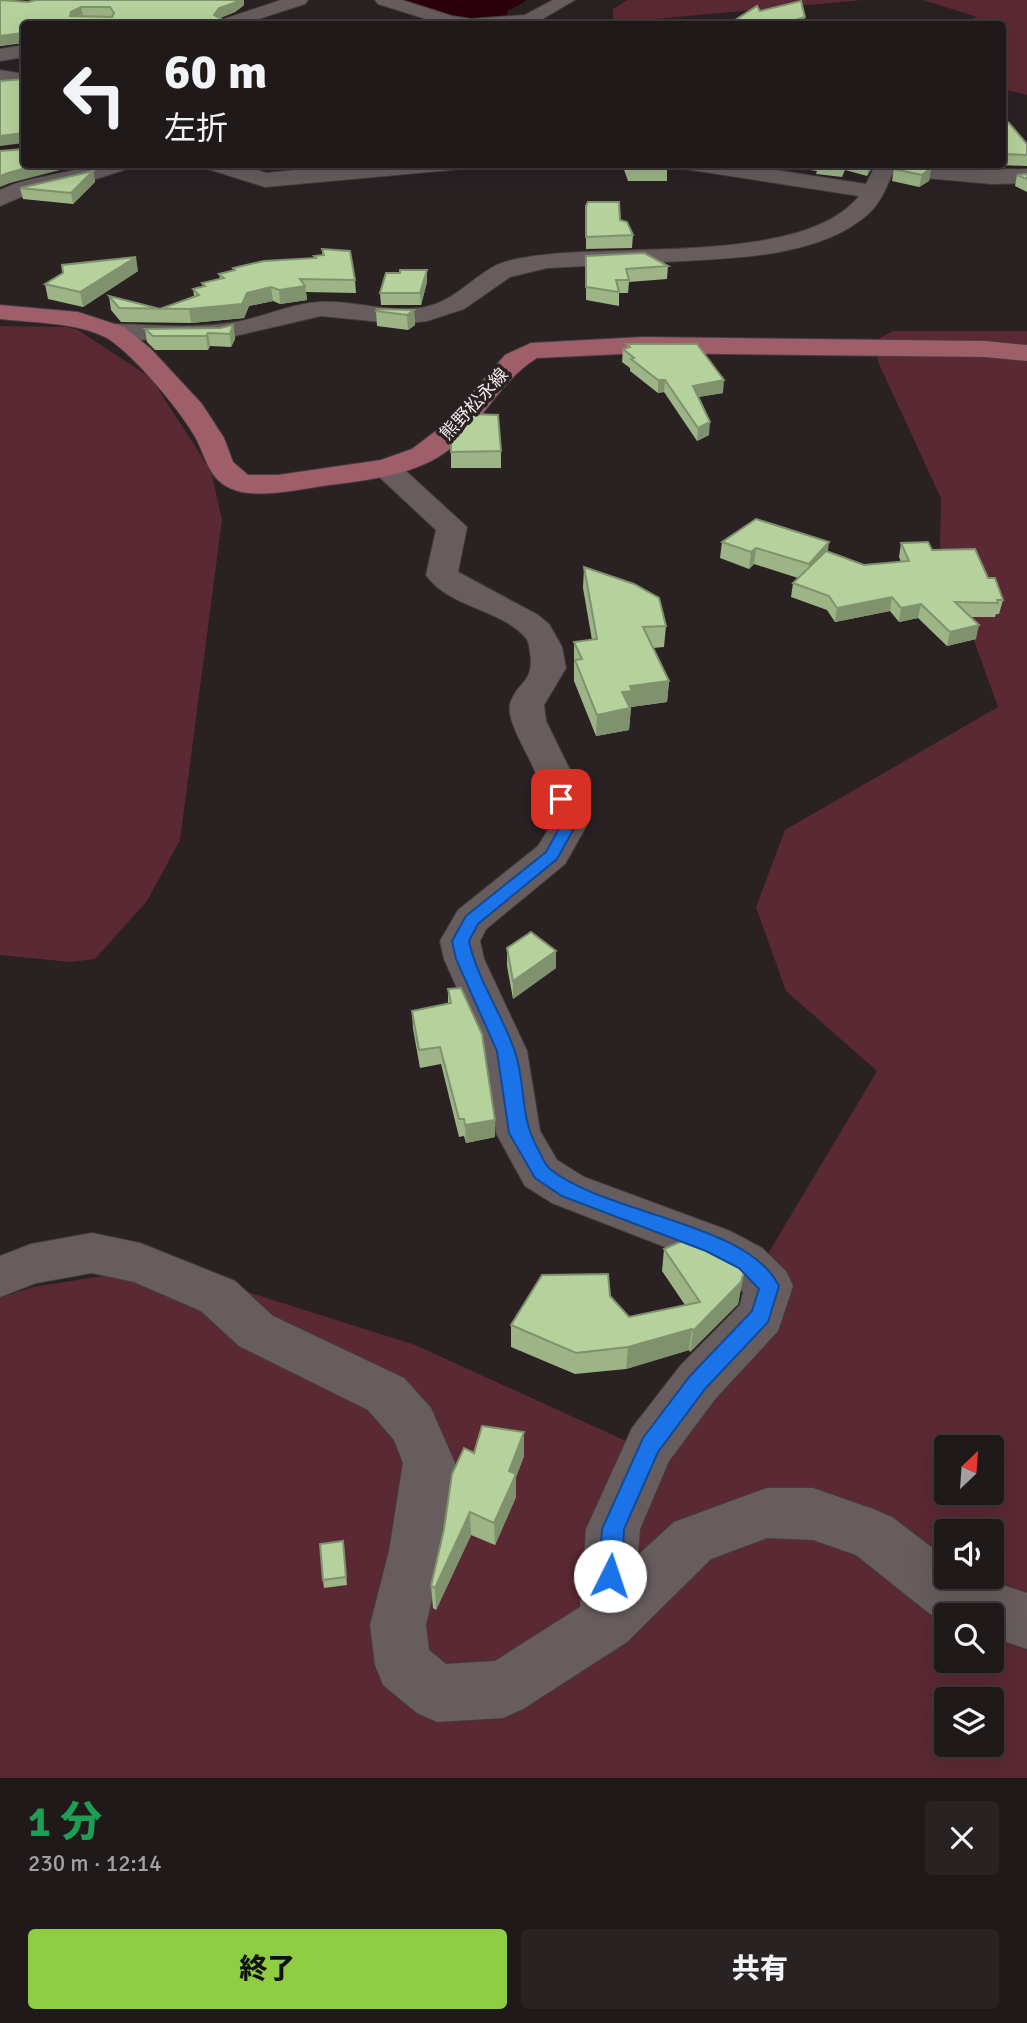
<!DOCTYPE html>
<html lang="ja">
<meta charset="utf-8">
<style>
body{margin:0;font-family:Signika,"Noto Sans JP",sans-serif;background:#282223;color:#f1f3f6;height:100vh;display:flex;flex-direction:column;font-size:26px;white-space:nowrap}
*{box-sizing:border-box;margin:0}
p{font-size:23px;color:#a2a0a2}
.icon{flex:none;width:38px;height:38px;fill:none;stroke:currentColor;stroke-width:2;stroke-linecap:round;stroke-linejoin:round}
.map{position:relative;height:1778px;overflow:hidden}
.details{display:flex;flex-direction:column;background:#20191a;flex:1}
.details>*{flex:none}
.hud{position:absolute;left:21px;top:21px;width:985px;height:147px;border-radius:7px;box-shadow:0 7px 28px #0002,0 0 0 2px #3d3839;background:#20191a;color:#f1f3f6;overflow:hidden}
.needle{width:46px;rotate:25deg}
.controls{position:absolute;left:934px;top:1435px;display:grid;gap:14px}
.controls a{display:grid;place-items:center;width:70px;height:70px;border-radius:7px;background:#20191a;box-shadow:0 7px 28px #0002,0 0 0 2px #3d3839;font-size:35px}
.pin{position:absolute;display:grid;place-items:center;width:60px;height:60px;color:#fff;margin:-30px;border-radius:14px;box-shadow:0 4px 10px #0006}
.me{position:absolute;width:77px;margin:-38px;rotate:4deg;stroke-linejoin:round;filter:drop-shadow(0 0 5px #0008)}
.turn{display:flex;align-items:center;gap:24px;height:147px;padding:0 28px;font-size:32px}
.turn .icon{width:91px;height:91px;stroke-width:2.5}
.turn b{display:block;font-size:49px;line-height:60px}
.round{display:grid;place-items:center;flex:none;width:74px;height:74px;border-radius:7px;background:#282223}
.summary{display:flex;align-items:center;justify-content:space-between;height:119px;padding:0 28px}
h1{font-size:42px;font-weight:800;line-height:52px;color:#1e9e55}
.cta{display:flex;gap:14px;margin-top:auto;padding:14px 28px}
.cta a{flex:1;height:80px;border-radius:7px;background:#8fcd42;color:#111;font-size:28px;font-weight:800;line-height:80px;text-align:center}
.cta a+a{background:#282223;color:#f1f3f6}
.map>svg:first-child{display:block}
.green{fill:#5b2933;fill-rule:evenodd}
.water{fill:#2c000b}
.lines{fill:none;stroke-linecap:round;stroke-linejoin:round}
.river{fill:#2c000b;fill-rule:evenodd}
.minor-casing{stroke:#443c3d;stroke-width:2}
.major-casing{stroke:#443c3d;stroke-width:2}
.minor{fill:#675d5e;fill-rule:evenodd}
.major{fill:#9e5e6a;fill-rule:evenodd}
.wall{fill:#9cb486}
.shaded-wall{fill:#7f926d}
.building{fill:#b5d19c;stroke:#7f926d;stroke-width:2;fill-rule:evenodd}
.route{fill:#1a73e8;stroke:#114b97;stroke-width:2}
.labels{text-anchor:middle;stroke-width:7;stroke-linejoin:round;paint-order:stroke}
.far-street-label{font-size:18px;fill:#f1ebec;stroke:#2a2123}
</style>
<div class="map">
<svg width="1027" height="1778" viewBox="0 0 1027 1778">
<rect width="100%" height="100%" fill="#2a2123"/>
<g class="green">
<path d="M627 0H862L613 23V9Z"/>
<path d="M923 0H1027V95L1003 89V24H958L977 17Z"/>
<path d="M0 326 66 327 78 330 151 378 211 471 222 520 180 840 147 901 95 959 71 962 0 955Z"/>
<path d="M893 331H1027V1778H0V1298L33 1287 166 1266 415 1345 650 1452 877 1071 786 991 756 907 785 830 998 707 940 546 941 498 879 364 874 341ZM947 1447H992V1493H947ZM947 1531H992V1577H947ZM947 1615H992V1661H947ZM947 1699H992V1745H947Z"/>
</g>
<path class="water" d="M400 0H527C477 32 452 17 400 0Z"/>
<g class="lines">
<path class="river" d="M486 0H510L507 14 514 24H490L483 15Z"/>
<defs>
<g id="minor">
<path d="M281 0H308L305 4 243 24H218L221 20Z"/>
<path d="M375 0H402L452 16 471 19 525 15 553 0H575L534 24H442L378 4Z"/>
<path d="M24 45V57L0 61V49Z"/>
<path d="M0 70 24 74V86L0 82Z"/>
<path d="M96 164H129L127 169 78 185 28 194 0 206V190C29 176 64 175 96 164Z"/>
<path d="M206 164H239L266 173 353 164H461L459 169 451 170 265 187 208 169Z"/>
<path d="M681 164H737L866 184 876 164C926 164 976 171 1027 169V183L992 184 892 175C885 190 880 204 867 215 816 259 728 258 665 262 626 264 586 266 547 268L510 277 464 309 427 321 401 324 321 316 222 339 115 340 106 337 102 332 106 327 115 324C156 325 196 329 236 322 264 317 290 304 319 302 355 299 393 316 429 306 452 300 469 282 488 270 499 262 514 259 528 257 611 242 804 266 859 196L691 170 683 169Z"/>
<path d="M386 459 396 462 467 527 458 572 538 615 549 624 562 647 566 668 544 705 546 721 571 772 587 825 565 864 486 929 480 941 484 959 527 1051 540 1131 557 1160 584 1177 730 1231 762 1248 786 1271 793 1286 778 1331 716 1398 669 1461 640 1529 638 1555 674 1522 767 1488H813L873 1509 892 1517 947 1559V1577H977L1027 1593V1649L992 1637V1615H947V1621L930 1614 856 1555 813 1540 767 1538 711 1559 627 1642 523 1709 503 1718 437 1722 417 1713 383 1685 375 1665 370 1625 389 1551 403 1463 394 1440 368 1410 239 1346 201 1311 134 1282 92 1273 36 1283 0 1297V1256L31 1244 92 1233 140 1243 235 1281 273 1316 404 1378 431 1408 455 1463 443 1551 426 1625 429 1650 446 1664 495 1661 580 1607 586 1529 632 1428 680 1366 740 1305 743 1292 728 1276 696 1259 552 1203 525 1186 496 1133 485 1051 444 959 440 941 458 910 538 846 551 825C546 808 541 790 536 774 530 756 506 722 510 704 517 681 535 684 530 652 529 646 529 641 525 637 499 608 449 608 426 575L436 530 376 474 372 468 376 462Z"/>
</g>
<path id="major" d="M0 305 78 312 124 327 150 348 202 404 224 438 233 462 248 475H278L381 460 412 449 445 424 505 355 531 343 643 337 985 341 1027 345V361L985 357 643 353 537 358C494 384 476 439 431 461 397 478 358 481 322 486 298 490 255 499 232 489 207 479 206 455 194 435 179 409 130 350 105 337 74 322 34 323 0 319Z"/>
</defs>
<use href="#minor" class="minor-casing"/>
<use href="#major" class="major-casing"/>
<use href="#minor" class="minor"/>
<use href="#major" class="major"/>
</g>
<g class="wall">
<path d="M0 0 28 2 244 0V5L235 12 220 18 0 46Z"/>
<path d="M1003 119 1027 144V166L970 164H1003Z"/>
<path d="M552 164H570L565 168Z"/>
<path d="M622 164H666L667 168V181H628Z"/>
<path d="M768 164H874L867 176 845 170 842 177 816 174 817 171Z"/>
<path d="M931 168 929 181 919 187 892 181 894 169Z"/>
<path d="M93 171 95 182 73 204 23 199 20 188Z"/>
<path d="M1027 174V192L1015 186 1017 175Z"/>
<path d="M586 206 620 220 633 235 632 248 586 249Z"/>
<path d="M322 249 355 280 356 293 306 292 307 300 280 304 273 301 249 306 244 318 191 323 121 322 111 310 109 296 160 309 194 296 193 289 203 287 202 283 220 279 219 274 233 271V268L314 258V256L322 255Z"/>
<path d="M668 266 667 279 629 282 628 293H619V306L586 300V269Z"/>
<path d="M138 271 83 307 48 299 45 284Z"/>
<path d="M400 273 427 282 421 305H381L380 293Z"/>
<path d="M414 310 415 325 408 330 377 326 376 311Z"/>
<path d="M233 325 235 339 231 347 210 346 208 350H155L147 342 145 329 220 328Z"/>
<path d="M627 344 723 393 698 397 709 435 697 441 664 392 658 393 630 371V368L622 362 623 349 627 348Z"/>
<path d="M501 451V468H451V452Z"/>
<path d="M722 542 828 552 864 565 901 562 899 557 901 543 932 550 988 578 1003 600 999 614H996L995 617H970L976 639 947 646 918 618 899 622 890 611 835 622 827 610 791 597 793 583 798 578 754 564 749 569 720 558Z"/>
<path d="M584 567 666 626 664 647 653 648 669 681 667 702 631 707 629 730 596 736 574 681V642L592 640 583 588Z"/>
<path d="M507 948 556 951V968L513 999 507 966Z"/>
<path d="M448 989 495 1137 466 1143 464 1136 459 1137 441 1064 420 1068 413 1029 412 1011 448 1003Z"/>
<path d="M664 1249 744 1272 738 1304 690 1352 689 1350 626 1369 575 1374 511 1347V1325L610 1296 629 1317 685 1305 662 1271Z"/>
<path d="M524 1432V1456L516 1477V1497L495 1545 471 1535 436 1610 433 1608 431 1586 444 1529 474 1453Z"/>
<path d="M343 1541 347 1585 324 1588 323 1580Z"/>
</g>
<g class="shaded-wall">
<path d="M238 0H244V5L235 12 220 18 215 24 214 15 219 8Z"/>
<path d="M81 7 83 16H70L71 12Z"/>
<path d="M805 17 804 24H783Z"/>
<path d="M22 33 24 42 0 46V36Z"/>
<path d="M24 133V143L0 146V136Z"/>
<path d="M40 164H83L10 183 0 187V176L8 173Z"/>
<path d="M869 164H874L867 176Z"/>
<path d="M931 168 929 181 919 187 922 175Z"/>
<path d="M93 171 95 182 73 204 71 193Z"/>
<path d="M136 257 138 271 83 307 80 292Z"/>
<path d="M427 270V282L421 305 420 293Z"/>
<path d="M305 286 307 300 280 304 279 290Z"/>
<path d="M271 287 273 301 249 306 244 318 191 323 189 309 247 293Z"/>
<path d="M414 310 415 325 408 330 407 315Z"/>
<path d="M233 325 235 339 231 347 230 334Z"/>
<path d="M208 333 210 346 208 350 206 336Z"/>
<path d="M658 380H665L664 392 658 393Z"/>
<path d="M724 380 723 393 692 398 693 386Z"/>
<path d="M710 422 709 435 697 441 698 428Z"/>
<path d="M829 542 827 559 807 581 809 564Z"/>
<path d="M756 548 754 564 749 569 751 552Z"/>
<path d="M892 597 890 611 835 622 837 608Z"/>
<path d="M921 604 918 618 899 622 901 608Z"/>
<path d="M979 625 976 639 947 646 950 632Z"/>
<path d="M669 681 667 702 631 707 629 730 596 736 597 715 622 692 630 686Z"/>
<path d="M556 951V968L513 999V981Z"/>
<path d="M495 1120V1137L466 1143 465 1125Z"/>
<path d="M744 1272 738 1304 690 1352 693 1331Z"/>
<path d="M692 1329 689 1350 626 1369 628 1347Z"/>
<path d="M524 1432V1456L516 1477V1497L495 1545 494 1523 509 1471Z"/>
<path d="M470 1512 471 1535 436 1610 435 1588Z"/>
</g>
<g class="building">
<path d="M0 0 28 2 36 0H238L234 3 219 8 214 15 230 24H24V35L22 33 0 36ZM81 7H110L114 13 112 17 70 16 71 12Z"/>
<path d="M801 1 805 17 783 24H729L757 6 760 11Z"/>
<path d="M676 20 678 24H625Z"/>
<path d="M706 22 720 24H705Z"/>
<path d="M24 79V164H40L8 173 0 176V151L24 149V133L0 136V81Z"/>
<path d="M1003 119 1009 123 1027 144V155L1003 154Z"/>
<path d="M627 164H666L667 168H628Z"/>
<path d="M896 165 931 168 922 175 894 169Z"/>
<path d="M93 171 71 193 20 188Z"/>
<path d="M1027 174V179L1017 175Z"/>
<path d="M588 202H619L620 220 627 222 633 235 586 237V206Z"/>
<path d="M322 249 350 251 355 280 300 279 305 286 279 290 271 287 247 293 242 304 189 309 119 308 109 296 160 309 199 295 193 289 205 286 202 283 224 278 219 274 235 270 233 268 264 261 316 258 314 256 324 255Z"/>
<path d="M644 253 668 266 626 269 629 280H616L619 292 586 287V256Z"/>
<path d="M136 257 80 292 45 284 63 273 62 265Z"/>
<path d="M400 270H427L420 293H380L386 273H400Z"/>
<path d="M377 309 414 310 407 315 376 311Z"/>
<path d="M233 325 230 334 208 333 206 336H153L145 329 220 328Z"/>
<path d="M627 344H697L724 380 693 386 710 422 698 428 665 380H658L631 359 634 358 623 349 630 347Z"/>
<path d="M472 414 498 415 501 451 451 452V434Z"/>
<path d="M756 519 829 542 809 564 756 548 751 552 722 542Z"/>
<path d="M928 542 932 550 975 549 988 578H995L1003 600H997L998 603 955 602 979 625 950 632 921 604 901 608 892 597 837 608 829 596 793 583 826 551 864 565 909 561 901 543Z"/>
<path d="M584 567 634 584 659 598 666 626 643 627 669 681 630 686 632 691 622 692 630 708 597 715 575 660 582 659 574 642 597 639Z"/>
<path d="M531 932 556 951 513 981 507 948Z"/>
<path d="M461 988 482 1034 495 1120 465 1125 464 1119H459L440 1047 419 1050 412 1011 451 1003 448 989Z"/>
<path d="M691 1237 730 1256 744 1272 741 1282 693 1331 692 1329 628 1347 576 1353 511 1325 542 1275 608 1274 610 1296 629 1317 700 1302 664 1249Z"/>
<path d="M482 1426 524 1432 509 1471 516 1474 494 1523 470 1512 435 1588 431 1586 444 1529 452 1474 464 1448 474 1453Z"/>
<path d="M343 1541 346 1577 323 1580 320 1544Z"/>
</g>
<path class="route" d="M561 794 568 799 576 825 557 859 478 924 469 941C477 979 501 1012 514 1049 527 1084 518 1115 539 1151 542 1157 545 1165 550 1169 605 1214 749 1223 779 1286L768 1322 705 1389 658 1452 624 1529 622 1576 618 1583 610 1587 602 1583 599 1576 602 1529 643 1438 690 1376 752 1311 759 1289 739 1268 706 1251 562 1196 535 1178 509 1133 497 1051 456 959 452 941 466 916 546 852 561 825 553 799Z"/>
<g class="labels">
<g class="far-street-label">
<text transform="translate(474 404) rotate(-47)" y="6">熊野松永線</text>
</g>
</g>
</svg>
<div class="controls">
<a><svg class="needle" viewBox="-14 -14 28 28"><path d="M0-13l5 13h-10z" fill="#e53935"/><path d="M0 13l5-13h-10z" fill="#a2a0a2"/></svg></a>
<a><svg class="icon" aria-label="sound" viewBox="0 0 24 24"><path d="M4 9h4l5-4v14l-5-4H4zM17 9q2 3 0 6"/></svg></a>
<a><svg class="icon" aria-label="search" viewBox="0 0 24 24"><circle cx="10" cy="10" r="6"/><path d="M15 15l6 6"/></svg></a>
<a><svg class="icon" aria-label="layers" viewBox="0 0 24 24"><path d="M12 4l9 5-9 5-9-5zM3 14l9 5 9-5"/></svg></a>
</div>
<div class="pin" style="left:561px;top:799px;background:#d93025"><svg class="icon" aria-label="arrive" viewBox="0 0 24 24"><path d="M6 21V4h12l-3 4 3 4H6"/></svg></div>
<svg class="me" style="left:610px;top:1576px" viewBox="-20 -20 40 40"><circle r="19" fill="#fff"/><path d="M0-13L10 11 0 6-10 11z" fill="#1a73e8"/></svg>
<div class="hud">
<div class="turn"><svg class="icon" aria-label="left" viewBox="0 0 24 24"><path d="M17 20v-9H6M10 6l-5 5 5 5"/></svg><div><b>60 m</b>左折</div></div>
</div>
</div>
<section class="details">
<div class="summary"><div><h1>1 分</h1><p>230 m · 12:14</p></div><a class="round"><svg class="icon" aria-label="close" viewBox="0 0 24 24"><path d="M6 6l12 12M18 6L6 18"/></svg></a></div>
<div class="cta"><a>終了</a><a>共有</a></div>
</section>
